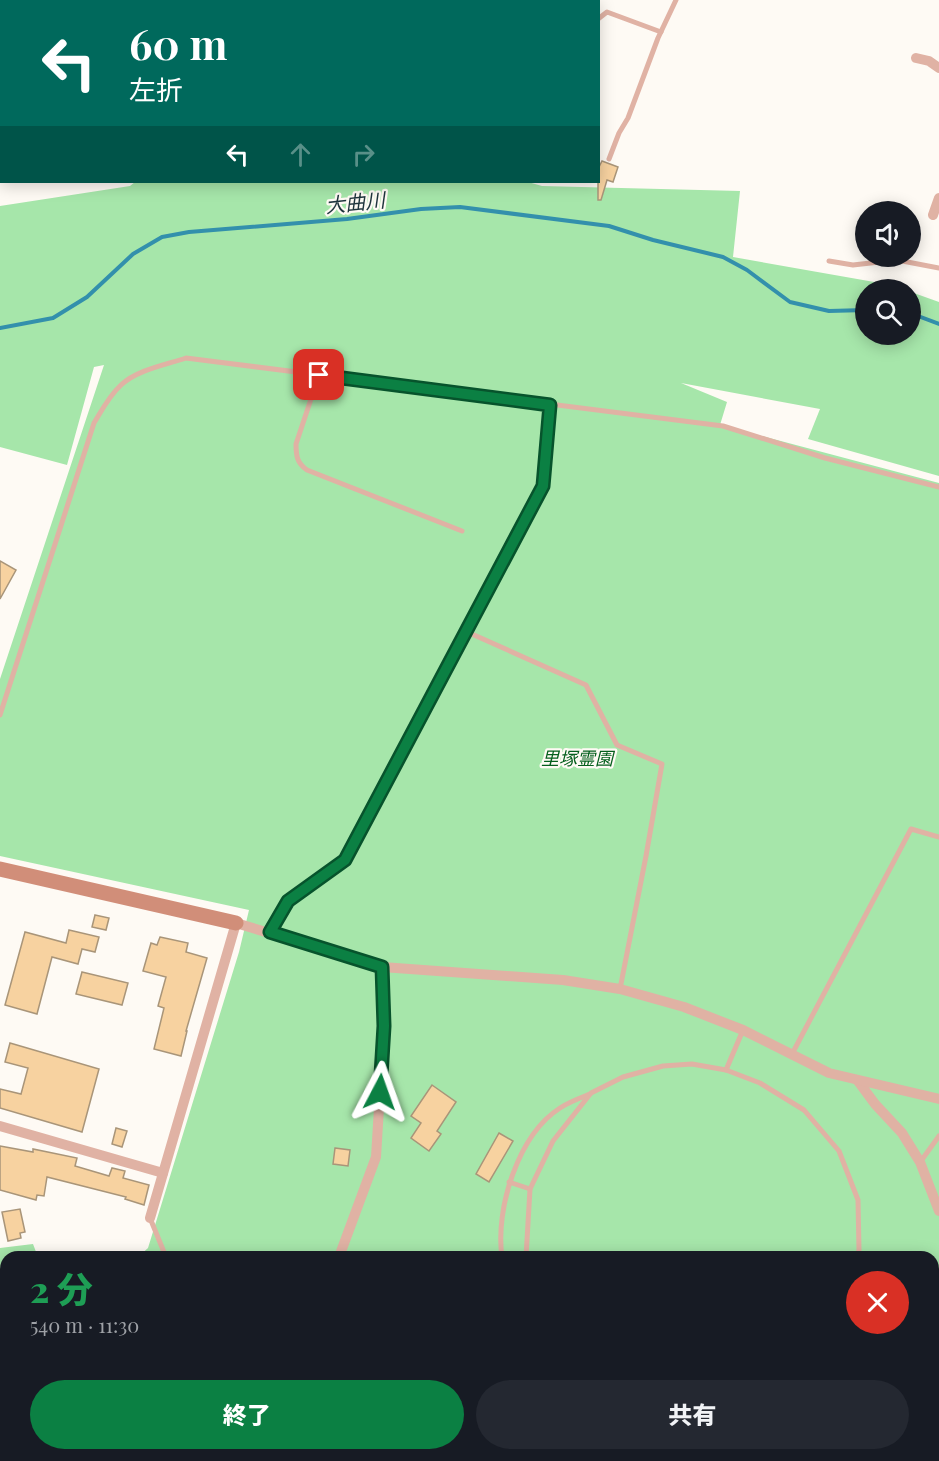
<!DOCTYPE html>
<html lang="ja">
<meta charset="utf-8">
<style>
body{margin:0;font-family:"Playfair Display","Noto Sans JP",serif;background:#242831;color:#f1f3f6;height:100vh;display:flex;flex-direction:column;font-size:22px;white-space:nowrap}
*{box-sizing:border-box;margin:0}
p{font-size:20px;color:#9ea1a6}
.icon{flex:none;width:33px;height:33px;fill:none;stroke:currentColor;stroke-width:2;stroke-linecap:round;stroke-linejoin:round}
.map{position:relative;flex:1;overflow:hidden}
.side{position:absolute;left:0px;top:1251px;width:939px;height:210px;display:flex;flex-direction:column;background:#171b24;border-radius:18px 18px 0 0;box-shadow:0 3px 15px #0003}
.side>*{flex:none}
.banner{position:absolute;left:0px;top:0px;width:600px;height:183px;box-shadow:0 3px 15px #0003;background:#00695c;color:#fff;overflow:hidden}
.tools{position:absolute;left:855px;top:201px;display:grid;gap:12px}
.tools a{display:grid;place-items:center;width:66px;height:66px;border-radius:50%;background:#171b24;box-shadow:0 3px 15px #0003;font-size:30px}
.pin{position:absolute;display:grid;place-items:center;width:51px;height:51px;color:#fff;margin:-26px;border-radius:12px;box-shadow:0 3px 9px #0006}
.me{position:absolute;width:66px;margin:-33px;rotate:4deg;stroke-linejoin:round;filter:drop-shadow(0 0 4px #0008)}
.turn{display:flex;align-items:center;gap:21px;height:126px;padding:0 30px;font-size:27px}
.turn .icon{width:78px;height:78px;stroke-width:2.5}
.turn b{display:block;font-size:42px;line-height:51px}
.lanes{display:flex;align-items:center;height:57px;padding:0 30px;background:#0003;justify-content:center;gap:30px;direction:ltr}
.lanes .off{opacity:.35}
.round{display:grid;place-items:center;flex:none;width:63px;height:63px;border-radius:32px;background:#242831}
.head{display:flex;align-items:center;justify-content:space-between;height:102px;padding:0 30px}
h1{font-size:36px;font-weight:800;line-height:45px;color:#1e9e55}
.action{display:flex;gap:12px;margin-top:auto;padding:12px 30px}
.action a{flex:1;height:69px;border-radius:36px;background:#0b8043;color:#fff;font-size:24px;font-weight:800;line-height:69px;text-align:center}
.action a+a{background:#242831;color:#f1f3f6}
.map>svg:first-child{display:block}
.built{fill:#feeed9}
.green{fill:#a6e6aa}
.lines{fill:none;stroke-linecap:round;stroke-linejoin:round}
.stream{stroke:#3390ac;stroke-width:4}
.building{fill:#f7d2a0;stroke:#a99579;stroke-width:1.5}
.lane{stroke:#e0b2a4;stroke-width:5}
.street{stroke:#e0b2a4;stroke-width:10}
.secondary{stroke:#d18e79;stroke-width:15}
.route-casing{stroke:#07532c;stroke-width:15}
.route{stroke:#0b8043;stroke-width:10}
.labels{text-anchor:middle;stroke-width:4.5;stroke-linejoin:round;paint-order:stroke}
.park-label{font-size:18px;font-style:italic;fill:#055f1d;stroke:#fefaf4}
.water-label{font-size:20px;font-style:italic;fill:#1f353d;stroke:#fefaf4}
</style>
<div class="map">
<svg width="939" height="1461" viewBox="0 0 939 1461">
<rect width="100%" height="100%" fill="#fefaf4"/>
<path class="built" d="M42 0H350L351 1 43 2Z"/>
<path class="green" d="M135 182H528L542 186 740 191 733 257 897 286 905 289 866 290V334H910L911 292 939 302V476L808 439 820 409 681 383 727 402 720 425 939 483V1461H0V1248L33 1244 38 1257H6V1455H933V1257H138L148 1248 239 952 249 910 0 856V679L104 365 94 367 67 465 0 447V206L130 186Z"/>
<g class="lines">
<g class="stream">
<path d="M910 313 939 324"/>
<path d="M0 328 53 318 87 297 133 254 162 237 189 232 347 219 421 209 460 207 609 226 653 240 723 257 747 270 790 302 829 311 866 310"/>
</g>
</g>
<g class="building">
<path d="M602 161 618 167 613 182 607 180 601 200H598V169Z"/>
<path d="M0 561 16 570 0 599Z"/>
<path d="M95 915 109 918 106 930 92 927Z"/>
<path d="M69 930 99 937 95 952 82 949 78 964 52 957 37 1014 5 1005 25 932 66 943Z"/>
<path d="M160 937 188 943 186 952 207 958 186 1031H187L181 1056 154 1049 164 1008 158 1006 166 977 143 971 151 943 157 945Z"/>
<path d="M82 972 128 983 122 1005 76 994Z"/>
<path d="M10 1043 99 1069 82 1132 0 1108V1089L21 1094 28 1068 5 1062Z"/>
<path d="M432 1085 456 1102 437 1131 441 1134 429 1151 411 1138 421 1123 411 1116Z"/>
<path d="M116 1128 127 1131 122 1147 112 1144Z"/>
<path d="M499 1133 513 1141 489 1182 476 1174Z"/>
<path d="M0 1146 33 1152V1149L77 1158 75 1166 109 1176 112 1168 125 1171 123 1178 149 1185 144 1205 125 1199 126 1197 47 1177 44 1196 37 1195 36 1200 0 1190Z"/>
<path d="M335 1148 350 1150 348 1166 333 1164Z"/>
<path d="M20 1209 25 1232 20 1233 21 1238 8 1241 2 1212Z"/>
</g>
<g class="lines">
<g class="lane">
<path d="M598 19 607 12 661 32"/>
<path d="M609 159 619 133 628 118 658 38 676 0"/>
<path d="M0 176H2"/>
<path d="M829 261 853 265 897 260 939 268"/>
<path d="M319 375 296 444C296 456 297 463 307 470L462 531"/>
<path d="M465 631 543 486 550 405"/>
<path d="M0 715 94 423C102 410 109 396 121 385 137 370 165 365 186 358L723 426 825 458 939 487"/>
<path d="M270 932 288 901 345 860 465 631 586 685 617 745 662 764 646 856 620 989"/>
<path d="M792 1054 911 829 939 837"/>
<path d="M726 1070 743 1030"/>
<path d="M921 1161 939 1136"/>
<path d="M509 1182 530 1189"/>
<path d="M150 1218 166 1257"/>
<path d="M502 1257C495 1209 518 1135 560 1108 569 1102 580 1098 590 1094"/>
<path d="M526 1257 530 1189 553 1141 591 1093 623 1077 663 1066 692 1064 726 1070 760 1083 804 1110 839 1151 858 1200 859 1250 857 1257"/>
<path d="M0 1407H6"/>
<path d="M145 1455 148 1461"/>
<path d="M713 1455 715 1461"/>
<path d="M289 1461 302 1455"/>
<path d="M492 1461 497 1455"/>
<path d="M621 1461 623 1455"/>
</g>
<g class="street">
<path d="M365 0 367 2"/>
<path d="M579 2 580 0"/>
<path d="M916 58 929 61 939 68"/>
<path d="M933 215 939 198"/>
<path d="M858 1081 875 1104 902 1133 920 1162 939 1211"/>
<path d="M0 1126 163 1173"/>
<path d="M150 1218 236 923 382 967 563 980 620 989 684 1007 743 1030 829 1073 939 1099"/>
<path d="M339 1257 376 1157 384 1026 382 967"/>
<path d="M327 1455 330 1461"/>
</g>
<path class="secondary" d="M0 869 236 923"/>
</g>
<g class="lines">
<defs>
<path id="route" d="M319 375 550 405 543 486 345 860 288 901 270 932 382 967 384 1026 380 1092"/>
</defs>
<use href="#route" class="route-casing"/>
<use href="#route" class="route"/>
</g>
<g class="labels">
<g class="park-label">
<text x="577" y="765">里塚霊園</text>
</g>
<g class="water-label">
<text transform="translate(355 203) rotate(-6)" y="7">大曲川</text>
</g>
</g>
</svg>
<div class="tools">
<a><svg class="icon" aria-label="sound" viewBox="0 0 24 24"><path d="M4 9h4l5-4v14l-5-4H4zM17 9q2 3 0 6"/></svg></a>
<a><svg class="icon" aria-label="search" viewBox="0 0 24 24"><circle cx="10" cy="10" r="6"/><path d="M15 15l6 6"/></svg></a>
</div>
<div class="pin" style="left:319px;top:375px;background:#d93025"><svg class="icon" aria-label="arrive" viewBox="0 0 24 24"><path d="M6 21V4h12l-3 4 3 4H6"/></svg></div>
<svg class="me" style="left:380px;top:1092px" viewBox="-20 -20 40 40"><path d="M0-17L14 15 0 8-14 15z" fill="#0b8043" stroke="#fff" stroke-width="4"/></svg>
<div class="banner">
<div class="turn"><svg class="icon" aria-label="left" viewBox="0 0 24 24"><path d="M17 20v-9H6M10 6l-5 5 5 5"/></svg><div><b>60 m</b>左折</div></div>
<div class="lanes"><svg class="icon" aria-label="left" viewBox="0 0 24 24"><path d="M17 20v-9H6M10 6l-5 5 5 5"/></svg><svg class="icon off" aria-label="ahead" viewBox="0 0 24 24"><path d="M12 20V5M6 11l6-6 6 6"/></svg><svg class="icon off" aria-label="right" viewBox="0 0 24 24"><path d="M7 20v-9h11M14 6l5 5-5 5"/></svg></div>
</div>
<section class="side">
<div class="head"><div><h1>2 分</h1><p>540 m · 11:30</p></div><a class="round" style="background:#d93025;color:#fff"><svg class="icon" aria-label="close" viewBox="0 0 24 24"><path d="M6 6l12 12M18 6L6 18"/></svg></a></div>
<div class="action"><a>終了</a><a>共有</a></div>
</section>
</div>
